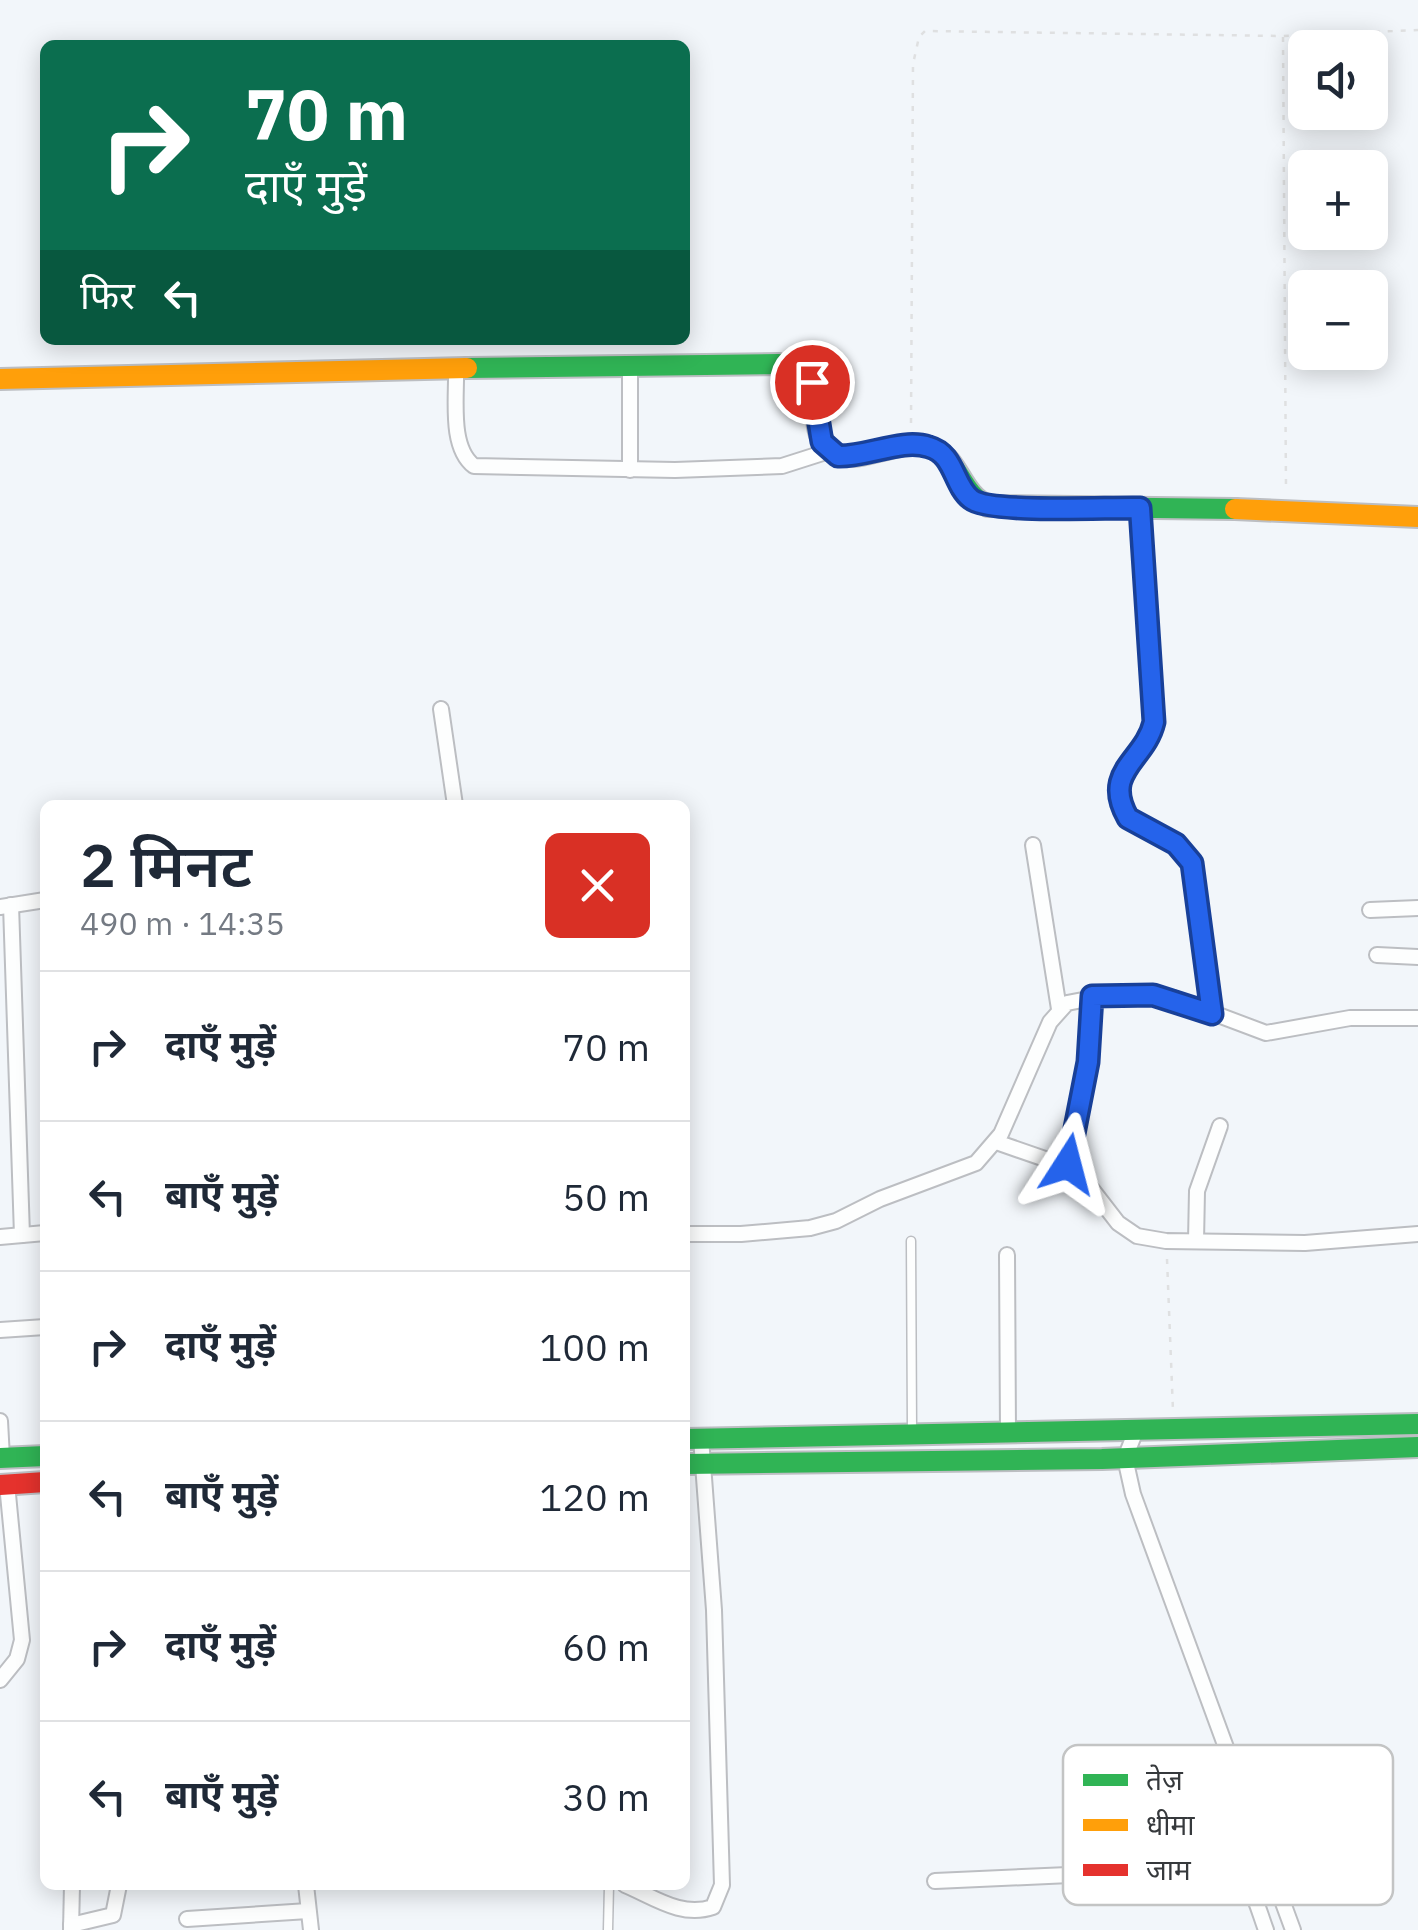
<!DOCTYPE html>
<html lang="hi">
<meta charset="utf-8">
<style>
body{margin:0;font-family:"IBM Plex Sans","Noto Sans Devanagari",sans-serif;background:#f6f6f7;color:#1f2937;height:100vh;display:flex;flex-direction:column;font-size:38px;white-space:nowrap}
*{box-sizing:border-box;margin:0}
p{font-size:32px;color:#747a83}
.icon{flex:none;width:55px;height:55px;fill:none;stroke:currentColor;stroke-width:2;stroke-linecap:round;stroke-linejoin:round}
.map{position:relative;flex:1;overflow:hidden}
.details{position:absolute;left:40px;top:800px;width:650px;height:1090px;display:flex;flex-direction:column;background:#fff;border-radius:15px;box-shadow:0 5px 25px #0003}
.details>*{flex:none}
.banner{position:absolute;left:40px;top:40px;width:650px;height:305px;border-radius:15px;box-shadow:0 5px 25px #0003;background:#0b6e4f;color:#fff;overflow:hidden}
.fabs{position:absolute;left:1288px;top:30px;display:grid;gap:20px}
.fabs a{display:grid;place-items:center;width:100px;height:100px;border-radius:15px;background:#fff;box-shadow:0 5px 25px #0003;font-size:50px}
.pin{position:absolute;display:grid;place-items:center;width:85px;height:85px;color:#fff;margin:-42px;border:5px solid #fff;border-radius:50%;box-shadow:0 2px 10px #0007}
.me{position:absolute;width:110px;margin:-55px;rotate:9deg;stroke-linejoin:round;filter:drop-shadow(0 0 8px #0008)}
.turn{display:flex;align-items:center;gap:35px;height:210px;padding:0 40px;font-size:45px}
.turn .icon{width:130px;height:130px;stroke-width:2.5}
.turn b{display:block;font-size:70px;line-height:85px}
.then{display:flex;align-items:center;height:95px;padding:0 40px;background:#0003;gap:20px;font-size:38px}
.round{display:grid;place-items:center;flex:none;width:105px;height:105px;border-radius:15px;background:#f6f6f7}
.head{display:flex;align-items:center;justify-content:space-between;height:170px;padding:0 40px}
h1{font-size:60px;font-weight:600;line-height:75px}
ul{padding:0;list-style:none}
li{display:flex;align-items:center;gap:30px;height:150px;padding:0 40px;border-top:2px solid #e0e1e3}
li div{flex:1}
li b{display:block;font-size:38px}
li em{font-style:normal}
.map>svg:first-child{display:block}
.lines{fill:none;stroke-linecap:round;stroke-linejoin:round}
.lane-casing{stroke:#bcbec2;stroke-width:11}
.street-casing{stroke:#bcbec2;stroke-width:18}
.fast-casing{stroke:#bcbec2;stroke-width:24}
.slow-casing{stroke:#bcbec2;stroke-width:24}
.jam-casing{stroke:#bcbec2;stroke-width:24}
.path{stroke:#dfe0e1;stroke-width:2.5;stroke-dasharray:5 8;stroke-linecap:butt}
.lane{stroke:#fdfefe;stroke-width:8}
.street{stroke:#fdfefe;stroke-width:14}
.fast{stroke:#30b455;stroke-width:20}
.slow{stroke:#ff9f0a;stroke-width:20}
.jam{stroke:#e5322d;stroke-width:20}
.route-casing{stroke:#184099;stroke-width:25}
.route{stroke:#2563eb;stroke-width:18}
.key{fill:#fff;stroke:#c3c4c4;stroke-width:2.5}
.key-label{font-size:28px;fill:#36393c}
</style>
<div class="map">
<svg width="1418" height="1930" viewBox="0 0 1418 1930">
<rect width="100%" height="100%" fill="#f2f6fa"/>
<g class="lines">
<defs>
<g id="lane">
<path d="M911 1241 912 1431"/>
<path d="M608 1930 609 1885"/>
</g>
<g id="street">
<path d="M630 365V470"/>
<path d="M456 368C457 397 449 447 474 466L675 470 782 466 829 451"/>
<path d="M1140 507 1154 722C1145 761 1101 770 1128 818L1176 844 1192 863 1212 1014"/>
<path d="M441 709 455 805"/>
<path d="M1033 845 1059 1009"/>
<path d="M11 905 22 1235"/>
<path d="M0 907 45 900"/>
<path d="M1370 910 1418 908"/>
<path d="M1377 955 1418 957"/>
<path d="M996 1142 1077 1170 1118 1223 1137 1236 1166 1241 1305 1243 1418 1234"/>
<path d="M1068 1164 1088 1062 1093 996"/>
<path d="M685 1234H741L810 1228 836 1221 880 1199 976 1163 1001 1134 1050 1022 1067 1003 1119 993 1173 998 1266 1033 1350 1018H1418"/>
<path d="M0 1237 45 1233"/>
<path d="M1196 1241 1197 1191 1220 1126"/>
<path d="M1007 1255 1008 1432"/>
<path d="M0 1330 45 1327"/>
<path d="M0 1421 2 1458"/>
<path d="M1137 1428 1125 1458 1133 1494 1293 1930"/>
<path d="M0 1680 17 1659 22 1640 7 1484"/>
<path d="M935 1881 1114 1873 1219 1863C1251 1870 1256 1904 1266 1930"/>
<path d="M306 1885 311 1930"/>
<path d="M625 1885C654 1897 681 1918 713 1907L722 1885 714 1610 701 1438"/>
<path d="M187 1919 308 1911"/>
<path d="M71 1925 113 1915 119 1885"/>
<path d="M71 1930 72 1885"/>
</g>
<g id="fast">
<path d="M467 368 779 364C846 386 793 425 837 455 868 462 907 433 936 450 960 463 961 494 988 506L1235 509"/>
<path d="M685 1439 1418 1424"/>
<path d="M0 1458 45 1456"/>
<path d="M685 1464 1102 1459 1418 1447"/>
</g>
<g id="slow">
<path d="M0 379 467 368"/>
<path d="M1235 509 1418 517"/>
</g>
<path id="jam" d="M0 1485 45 1482"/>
</defs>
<use href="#lane" class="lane-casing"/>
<use href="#street" class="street-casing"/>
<use href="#fast" class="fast-casing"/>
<use href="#slow" class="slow-casing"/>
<use href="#jam" class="jam-casing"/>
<g class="path">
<path d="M1283 37 1286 489"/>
<path d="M911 423 913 64 919 37 925 31 1283 36 1418 30"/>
<path d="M1167 1259 1173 1411"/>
</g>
<use href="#lane" class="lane"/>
<use href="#street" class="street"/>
<use href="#fast" class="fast"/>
<use href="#slow" class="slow"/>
<use href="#jam" class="jam"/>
</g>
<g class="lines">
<defs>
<path id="route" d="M812 382 822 442 838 456C867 457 902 438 929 447 955 454 953 485 971 499 990 514 1109 507 1140 508L1154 722C1145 761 1101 771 1128 818L1176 844 1192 863 1212 1014 1153 995 1092 996 1088 1062 1068 1164"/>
</defs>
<use href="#route" class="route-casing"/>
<use href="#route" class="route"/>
</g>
<rect x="1063" y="1745" width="330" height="160" rx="15" class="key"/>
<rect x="1083" y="1774" width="45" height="12" fill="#30b455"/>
<rect x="1083" y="1819" width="45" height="12" fill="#ff9f0a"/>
<rect x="1083" y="1864" width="45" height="12" fill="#e5322d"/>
<g class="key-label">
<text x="1146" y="1790">तेज़</text>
<text x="1146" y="1835">धीमा</text>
<text x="1146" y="1880">जाम</text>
</g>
</svg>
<div class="fabs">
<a><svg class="icon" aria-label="sound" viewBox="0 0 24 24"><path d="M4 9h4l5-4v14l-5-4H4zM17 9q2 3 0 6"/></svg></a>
<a>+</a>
<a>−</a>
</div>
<div class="pin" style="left:812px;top:382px;background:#d93025"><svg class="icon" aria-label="arrive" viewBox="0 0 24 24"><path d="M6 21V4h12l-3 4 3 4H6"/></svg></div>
<svg class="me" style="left:1068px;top:1164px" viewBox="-20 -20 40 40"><path d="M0-17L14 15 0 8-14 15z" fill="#2563eb" stroke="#fff" stroke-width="4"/></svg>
<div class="banner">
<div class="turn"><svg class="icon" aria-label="right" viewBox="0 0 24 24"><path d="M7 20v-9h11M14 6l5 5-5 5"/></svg><div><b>70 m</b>दाएँ मुड़ें</div></div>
<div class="then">फिर<svg class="icon" aria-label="left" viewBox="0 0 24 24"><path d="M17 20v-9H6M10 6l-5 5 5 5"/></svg></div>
</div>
<section class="details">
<div class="head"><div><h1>2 मिनट</h1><p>490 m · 14:35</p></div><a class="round" style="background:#d93025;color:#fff"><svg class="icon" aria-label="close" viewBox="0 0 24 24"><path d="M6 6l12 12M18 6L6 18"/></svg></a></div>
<ul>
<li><svg class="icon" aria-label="right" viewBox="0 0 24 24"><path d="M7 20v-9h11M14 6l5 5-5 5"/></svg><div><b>दाएँ मुड़ें</b></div><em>70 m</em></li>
<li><svg class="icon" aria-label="left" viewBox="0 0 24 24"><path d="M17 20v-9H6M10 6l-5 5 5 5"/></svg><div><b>बाएँ मुड़ें</b></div><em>50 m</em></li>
<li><svg class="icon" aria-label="right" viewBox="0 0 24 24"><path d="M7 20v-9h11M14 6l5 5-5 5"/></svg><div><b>दाएँ मुड़ें</b></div><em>100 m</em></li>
<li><svg class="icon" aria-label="left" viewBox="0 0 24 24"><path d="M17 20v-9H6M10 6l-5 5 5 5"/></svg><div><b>बाएँ मुड़ें</b></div><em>120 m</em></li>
<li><svg class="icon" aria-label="right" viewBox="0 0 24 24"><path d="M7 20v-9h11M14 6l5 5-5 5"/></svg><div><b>दाएँ मुड़ें</b></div><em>60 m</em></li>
<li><svg class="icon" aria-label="left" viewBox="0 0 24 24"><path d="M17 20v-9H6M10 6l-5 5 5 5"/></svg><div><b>बाएँ मुड़ें</b></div><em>30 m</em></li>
</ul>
</section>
</div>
